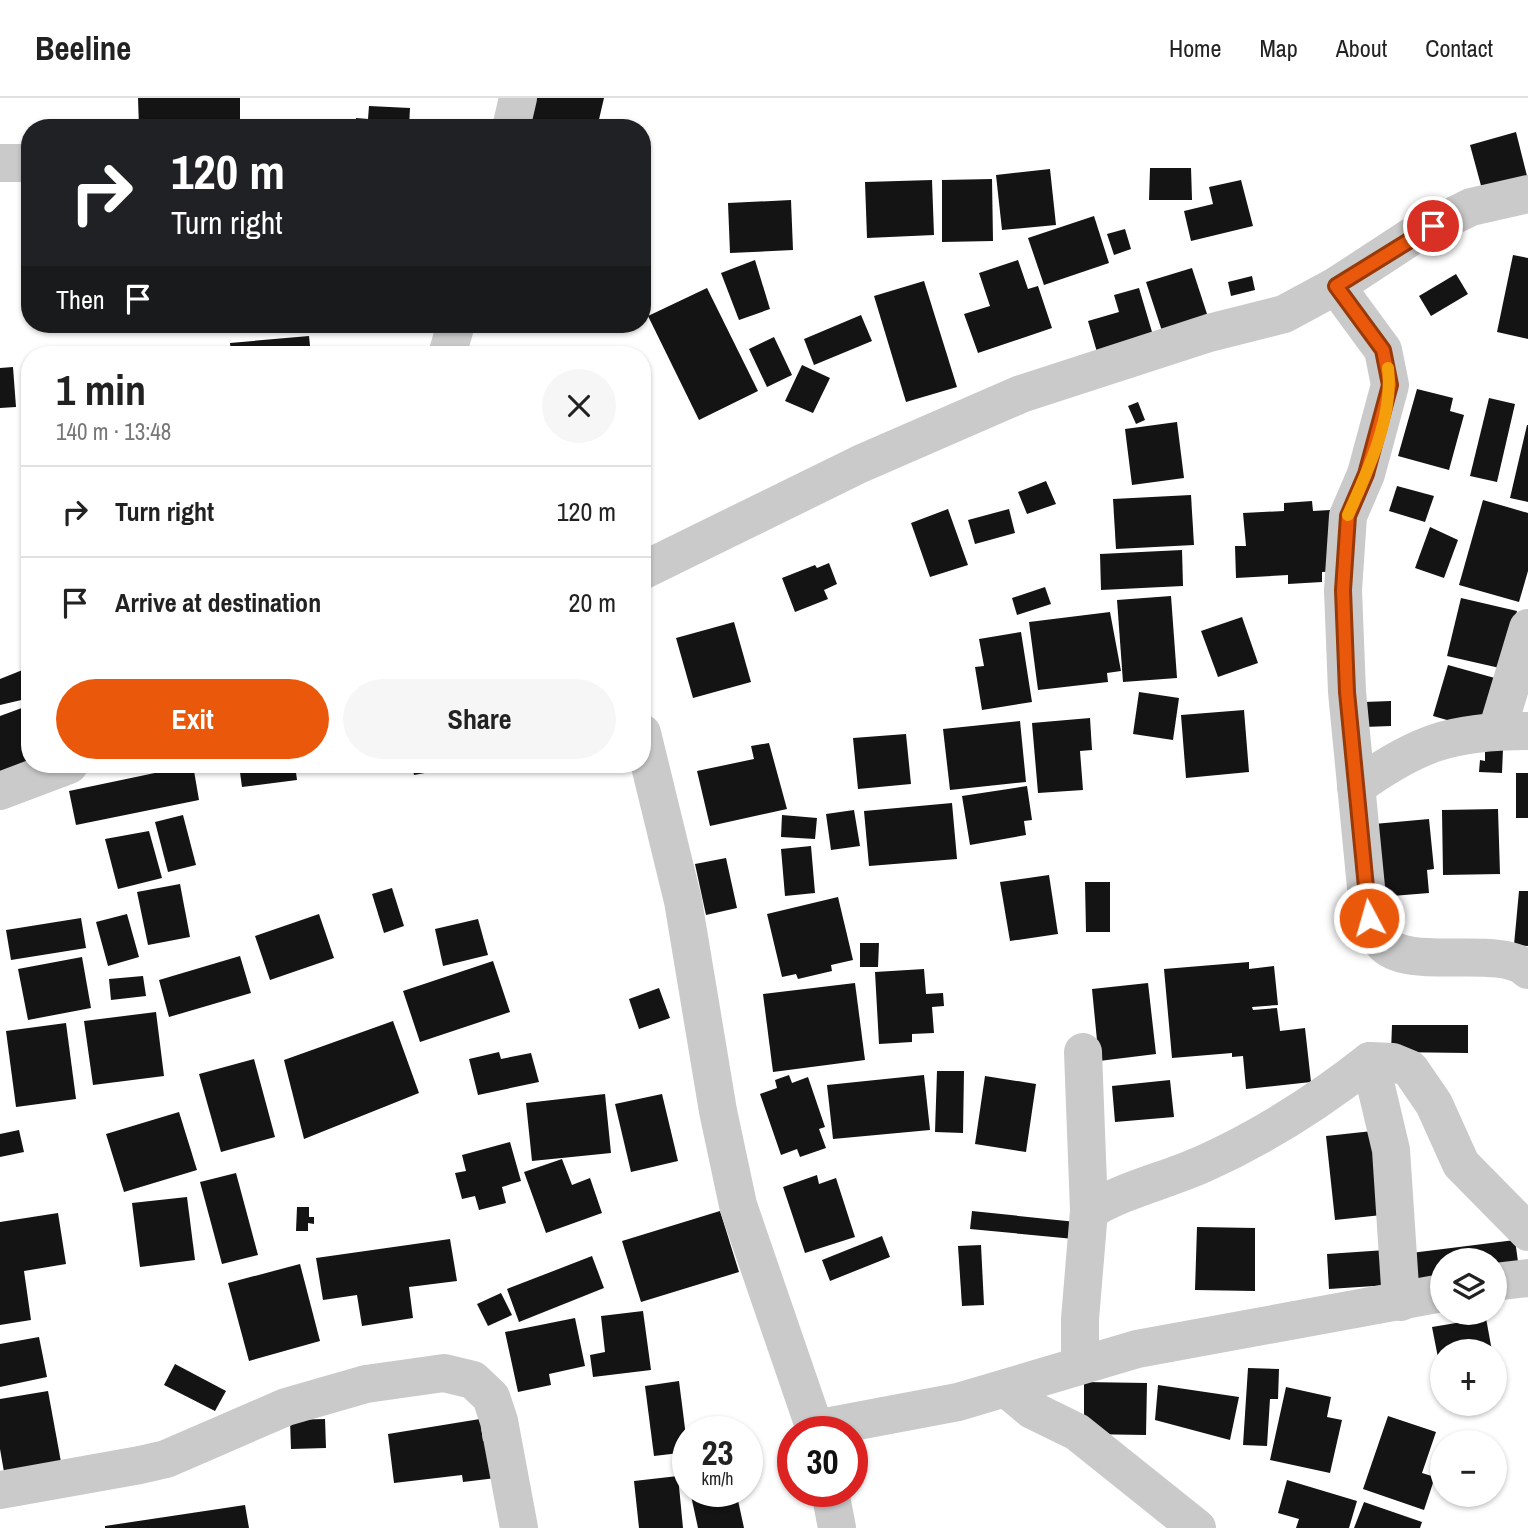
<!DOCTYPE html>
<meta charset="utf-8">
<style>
body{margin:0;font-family:"Archivo Narrow",sans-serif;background:#f6f6f6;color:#222;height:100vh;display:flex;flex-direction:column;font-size:26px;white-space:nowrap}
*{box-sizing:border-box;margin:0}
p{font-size:23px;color:#767676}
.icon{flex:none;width:38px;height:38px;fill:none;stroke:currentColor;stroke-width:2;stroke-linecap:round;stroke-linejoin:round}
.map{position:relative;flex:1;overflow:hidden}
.drawer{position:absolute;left:21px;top:248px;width:630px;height:427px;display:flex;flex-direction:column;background:#fff;border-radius:28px;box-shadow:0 2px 5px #0004}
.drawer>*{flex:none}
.hud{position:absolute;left:21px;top:21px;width:630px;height:214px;border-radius:28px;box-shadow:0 2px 5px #0004;background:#202124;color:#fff;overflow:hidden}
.buttons{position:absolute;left:1430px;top:1150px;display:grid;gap:14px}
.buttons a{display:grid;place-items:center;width:77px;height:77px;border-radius:50%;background:#fff;box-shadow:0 2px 5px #0004;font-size:35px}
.speed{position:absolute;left:672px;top:1318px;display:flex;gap:14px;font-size:35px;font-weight:700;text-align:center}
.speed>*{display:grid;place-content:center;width:91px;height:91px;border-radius:50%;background:#fff;box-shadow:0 2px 5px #0004;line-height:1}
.speed small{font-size:18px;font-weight:400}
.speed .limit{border:10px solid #d22;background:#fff;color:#111}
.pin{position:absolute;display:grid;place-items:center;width:60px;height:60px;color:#fff;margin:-30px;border:4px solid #fff;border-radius:50%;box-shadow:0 2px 7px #0007}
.me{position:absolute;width:77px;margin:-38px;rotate:354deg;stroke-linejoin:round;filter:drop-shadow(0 0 5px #0008)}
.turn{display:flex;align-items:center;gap:24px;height:147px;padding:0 35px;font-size:32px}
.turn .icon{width:91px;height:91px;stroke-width:2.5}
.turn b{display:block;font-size:49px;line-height:60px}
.then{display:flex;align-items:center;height:66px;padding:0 35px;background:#0003;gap:14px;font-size:26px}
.round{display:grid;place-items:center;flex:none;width:74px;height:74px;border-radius:37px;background:#f6f6f6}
.summary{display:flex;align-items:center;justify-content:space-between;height:119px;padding:0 35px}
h1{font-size:42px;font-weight:700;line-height:52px}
.action{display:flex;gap:14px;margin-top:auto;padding:14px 35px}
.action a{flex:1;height:80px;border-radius:42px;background:#ea580c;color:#fff;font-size:28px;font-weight:700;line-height:80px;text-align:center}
.action a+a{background:#f6f6f6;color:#222}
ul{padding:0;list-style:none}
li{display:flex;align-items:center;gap:21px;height:91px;padding:0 35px;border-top:2px solid #e0e0e0}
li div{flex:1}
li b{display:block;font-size:26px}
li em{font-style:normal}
header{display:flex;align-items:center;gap:42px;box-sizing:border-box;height:98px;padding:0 35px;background:#fff;border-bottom:2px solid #e0e0e0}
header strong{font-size:33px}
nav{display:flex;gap:38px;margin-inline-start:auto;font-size:24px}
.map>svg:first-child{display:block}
.building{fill:#141414}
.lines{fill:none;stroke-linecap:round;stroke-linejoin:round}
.minor{stroke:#cacaca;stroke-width:38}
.route-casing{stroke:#983908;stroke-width:18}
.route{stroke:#ea580c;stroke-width:12}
.slow{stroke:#f59e0b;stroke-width:12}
</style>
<header>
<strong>Beeline</strong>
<nav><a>Home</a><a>Map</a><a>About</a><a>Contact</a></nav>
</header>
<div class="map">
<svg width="1528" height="1430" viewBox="0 0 1528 1430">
<rect width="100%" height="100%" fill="#fff"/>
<g class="building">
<path d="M138 0H240V30H139Z"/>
<path d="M521 0H604L597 30H514Z"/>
<path d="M369 8 410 10 409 30H356V20L368 21Z"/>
<path d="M1516 34 1528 82 1483 95 1470 47Z"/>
<path d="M1150 70H1191L1192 102H1149Z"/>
<path d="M1050 71 1056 127 1002 132 996 77Z"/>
<path d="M992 81 993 143 942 144V82Z"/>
<path d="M932 82 934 137 867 140 865 84Z"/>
<path d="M1241 82 1253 128 1191 143 1184 113 1213 106 1209 89Z"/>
<path d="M791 102 793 152 730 155 728 105Z"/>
<path d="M1094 118 1109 165 1044 187 1028 140Z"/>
<path d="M1125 131 1131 151 1114 157 1107 136Z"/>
<path d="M30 146V172H25L22 147Z"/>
<path d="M1513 157 1528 160V241L1497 234Z"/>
<path d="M755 162 770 211 739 222 721 175Z"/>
<path d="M1018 162 1028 191 1038 188 1052 230 978 255 964 216 990 208 979 175Z"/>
<path d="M1192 170 1208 219 1162 233 1146 184Z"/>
<path d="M1456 176 1468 196 1431 218 1419 198Z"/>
<path d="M1252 178 1255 192 1231 198 1228 184Z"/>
<path d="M924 183 957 289 906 304 874 198Z"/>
<path d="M707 190 758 293 699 322 648 218Z"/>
<path d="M1139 190 1155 244 1099 261 1088 223 1119 214 1114 197Z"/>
<path d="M861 217 872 243 814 267 804 241Z"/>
<path d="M309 238 311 257H231L230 245Z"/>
<path d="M774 239 792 277 767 289 749 251Z"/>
<path d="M802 267 830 280 813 315 785 303Z"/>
<path d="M13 269 16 309 0 310V270Z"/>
<path d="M1417 291 1453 300 1450 313 1464 317 1449 372 1398 358Z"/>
<path d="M1489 300 1515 306 1497 384 1470 378Z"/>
<path d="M1138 304 1145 322 1136 326 1128 308Z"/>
<path d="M1177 324 1184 380 1132 387 1125 331Z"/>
<path d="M1527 327H1528V404L1510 400Z"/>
<path d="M1046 383 1056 406 1027 416 1018 394Z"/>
<path d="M1397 388 1434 398 1425 424 1389 413Z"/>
<path d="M1191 397 1194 447 1116 451 1113 401Z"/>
<path d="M1483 402 1528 415V473L1519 504 1459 487Z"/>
<path d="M1312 403 1313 413 1330 412 1342 473 1322 474V484L1288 486V477L1236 480 1235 448H1246L1243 415 1284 413V405Z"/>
<path d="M948 411 968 467 930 479 911 425Z"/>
<path d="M1009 411 1015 435 975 446 968 422Z"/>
<path d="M1430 429 1458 442 1444 480 1415 470Z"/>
<path d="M1182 452 1183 488 1101 492 1100 456Z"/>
<path d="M829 465 837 486 824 492 828 501 795 514 782 480 815 467 817 470Z"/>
<path d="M1045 489 1051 506 1017 517 1012 500Z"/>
<path d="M1171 498 1177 580 1123 584 1117 502Z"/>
<path d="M1461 500 1517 513 1504 571 1447 558Z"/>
<path d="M1110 514 1121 573 1107 575 1108 584 1038 592 1029 524Z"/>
<path d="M1242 519 1258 565 1218 579 1201 533Z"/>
<path d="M734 524 751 584 693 600 676 540Z"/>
<path d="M1021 534 1032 604 982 612 975 569 984 568 979 541Z"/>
<path d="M1448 567 1502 582 1482 632 1433 618Z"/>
<path d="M30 569V600L0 607V581Z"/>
<path d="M1139 594 1179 600 1173 642 1133 636Z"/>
<path d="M1391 603V628L1364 629V604Z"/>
<path d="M30 607V667L0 677V618Z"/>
<path d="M1244 612 1249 674 1186 680 1181 617Z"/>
<path d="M1090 620 1092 652 1080 653 1083 692 1038 695 1032 625Z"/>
<path d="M1020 623 1026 684 950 692 943 631Z"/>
<path d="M906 636 911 686 858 691 853 640Z"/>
<path d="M769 645 787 711 710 728 697 673 754 661 751 648Z"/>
<path d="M1485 651H1503L1502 675 1479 674 1480 662 1485 663Z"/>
<path d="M193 667 199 702 76 727 69 693Z"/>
<path d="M239 667H295L297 682 242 689Z"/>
<path d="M412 667H440L441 672 414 677Z"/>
<rect x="1516" y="675" width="12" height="45"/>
<path d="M1027 688 1032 722 1024 723 1026 737 970 747 962 698Z"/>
<path d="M952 705 957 761 869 768 864 713Z"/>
<path d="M1498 711 1500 776 1443 777 1442 712Z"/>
<path d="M854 712 860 748 831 752 826 716Z"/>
<path d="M183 717 196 767 168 774 155 724Z"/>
<path d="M782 717 817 720 815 741 781 739Z"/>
<path d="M1429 721 1434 771 1427 772 1429 795 1380 799 1374 726Z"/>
<path d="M149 733 162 780 118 791 105 741Z"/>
<path d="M811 748 815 795 785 798 781 751Z"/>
<path d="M726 760 737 810 706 817 695 766Z"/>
<path d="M1049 777 1058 836 1010 843 1000 784Z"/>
<path d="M1085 784H1110V834H1086Z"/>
<path d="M180 786 190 839 148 847 137 794Z"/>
<path d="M392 790 404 828 384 835 372 796Z"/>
<path d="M1519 793H1528V848L1514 847Z"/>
<path d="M838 799 853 862 831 867 832 873 798 881 796 876 782 879 767 816Z"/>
<path d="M127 816 139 859 108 868 96 824Z"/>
<path d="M319 816 334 860 270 882 255 838Z"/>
<path d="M81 820 86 850 11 862 6 832Z"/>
<path d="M478 821 488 857 443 868 435 831Z"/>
<path d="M860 845H879L878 869H860Z"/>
<path d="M240 858 251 895 169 919 159 882Z"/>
<path d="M82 859 91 910 28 922 18 871Z"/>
<path d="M493 863 510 914 420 944 403 893Z"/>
<path d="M1249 864V871L1274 868 1278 907 1252 909 1253 912 1277 910 1280 933 1305 930 1311 984 1246 991 1243 958 1232 959V955L1172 960 1164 871Z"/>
<path d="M924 871 926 896 943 895 944 908 932 909 934 935 912 936V944L879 946 875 874Z"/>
<path d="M143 878 146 898 111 902 109 881Z"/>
<path d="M855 885 865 962 773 974 763 896Z"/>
<path d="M1148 885 1156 956 1099 963 1092 891Z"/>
<path d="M659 890 670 920 639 931 629 901Z"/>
<path d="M156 914 164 978 93 987 84 923Z"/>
<path d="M393 923 419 995 304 1041 284 962Z"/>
<path d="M66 925 76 1001 16 1009 6 933Z"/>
<path d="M1392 927H1468V955L1391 954Z"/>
<path d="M499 954 501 961 531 955 539 984 478 997 469 961Z"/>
<path d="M254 961 275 1039 221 1054 199 976Z"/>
<path d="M937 973H964L963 1035 935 1034Z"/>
<path d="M789 977 792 985 808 979 825 1029 819 1031 826 1050 800 1059 797 1051 781 1057 760 996 777 990 775 982Z"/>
<path d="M924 977 930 1032 833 1041 827 987Z"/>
<path d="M985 978 1036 986 1026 1054 975 1046Z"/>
<path d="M1170 982 1174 1019 1115 1024 1112 988Z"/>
<path d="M605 996 611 1055 532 1063 526 1005Z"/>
<path d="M662 996 678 1063 631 1074 615 1006Z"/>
<path d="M179 1014 197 1072 124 1094 106 1036Z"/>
<path d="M19 1032 24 1054 0 1059V1036Z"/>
<path d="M1382 1032 1391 1116 1335 1122 1326 1038Z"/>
<path d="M510 1044 521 1083 502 1089 506 1105 479 1112 475 1098 462 1101 455 1075 466 1073 462 1057Z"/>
<path d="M562 1061 572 1087 590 1080 602 1115 546 1135 524 1074Z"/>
<path d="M236 1075 258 1157 222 1166 200 1084Z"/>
<path d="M817 1077 819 1086 836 1080 855 1139 805 1155 783 1089Z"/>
<path d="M187 1099 195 1162 140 1169 132 1105Z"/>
<path d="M297 1109H309V1119H314V1126L308 1125V1133H296Z"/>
<path d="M720 1113 739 1174 641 1204 622 1143Z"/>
<path d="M972 1113 1076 1124 1074 1141 970 1131Z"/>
<path d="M58 1115 66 1166 24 1173 31 1222 0 1227V1124Z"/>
<path d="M1197 1129 1255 1130V1193L1195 1192Z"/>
<path d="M882 1138 890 1159 830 1183 822 1162Z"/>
<path d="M450 1141 457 1183 409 1189 413 1220 362 1228 357 1197 323 1202 316 1160Z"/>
<path d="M1515 1142 1519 1171 1494 1175V1162H1442V1182L1407 1187 1403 1156Z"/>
<path d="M981 1147 984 1207 962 1208 958 1148Z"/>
<path d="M1386 1152 1389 1187 1329 1191 1327 1156Z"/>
<path d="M592 1158 604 1190 519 1224 507 1191Z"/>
<path d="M300 1166 320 1243 249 1263 228 1185Z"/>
<path d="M501 1195 512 1217 488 1228 477 1206Z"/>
<path d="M643 1213 651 1272 593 1279 590 1257 605 1254 601 1218Z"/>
<path d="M575 1220 585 1268 549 1276 551 1287 518 1294 505 1234Z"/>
<path d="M1486 1220 1492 1253H1442L1441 1275 1432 1229Z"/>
<path d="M39 1239 47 1279 0 1289V1246Z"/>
<path d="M175 1266 226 1293 215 1313 164 1287Z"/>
<path d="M1248 1270 1279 1271 1278 1301H1270L1267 1348 1243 1347Z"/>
<path d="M679 1283 688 1354 654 1358 645 1288Z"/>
<path d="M1084 1284 1147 1285 1146 1337 1084 1336Z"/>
<path d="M1158 1287 1239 1299 1230 1342 1155 1322Z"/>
<path d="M1286 1289 1331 1299 1327 1319 1342 1322 1330 1375 1270 1362Z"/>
<path d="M48 1293 61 1364 4 1374 0 1351V1301Z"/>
<path d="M1388 1318 1436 1334 1422 1375 1435 1379 1424 1412 1363 1391Z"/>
<path d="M325 1321 326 1350 291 1351 290 1322Z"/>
<path d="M480 1321 483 1343 491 1341 496 1380 463 1384 462 1377 394 1385 388 1336Z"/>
<path d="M678 1378 683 1430H639L634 1383Z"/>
<path d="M1287 1382 1357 1403 1349 1430H1296L1299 1421 1278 1415Z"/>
<path d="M690 1393H736L744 1430H698Z"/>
<path d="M1364 1404 1422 1424 1420 1430H1354Z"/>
<path d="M245 1407 249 1430H105V1428Z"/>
</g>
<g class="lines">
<g class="minor">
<path d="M511 30 518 0"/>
<path d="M0 65H30"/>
<path d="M1336 188 1383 252 1390 287 1366 376 1348 418 1343 492 1347 594 1369 820C1373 828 1377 838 1382 844 1407 875 1500 845 1528 872"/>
<path d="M447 257 456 226"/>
<path d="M642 473 860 366 1021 296 1209 235 1284 216 1336 188 1414 137 1471 109 1528 96"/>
<path d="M1497 633 1528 530"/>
<path d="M642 635 683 803 718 1013 738 1107 816 1334"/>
<path d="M1356 689C1417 645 1452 633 1528 633"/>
<path d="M0 693 69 667"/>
<path d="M1370 963 1391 1052 1401 1204"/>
<path d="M1089 1113C1125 1091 1165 1083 1203 1066 1263 1039 1318 1004 1370 963L1393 964 1410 971 1434 1006 1461 1066 1528 1134"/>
<path d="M1494 1184 1528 1180"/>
<path d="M1080 1266V1221L1089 1113 1083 954"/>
<path d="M1007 1291 1032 1312 1077 1334 1197 1430"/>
<path d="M815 1331 958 1304 1137 1251 1442 1195"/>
<path d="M0 1392 140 1367 166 1361 286 1309 366 1286 444 1275 473 1282 491 1299 499 1323 519 1430"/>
<path d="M830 1393 837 1430"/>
</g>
</g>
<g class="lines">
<defs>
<path id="route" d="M1369 820 1347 594 1343 492 1348 418 1366 376 1390 287 1383 252 1336 188 1433 128"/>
</defs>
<use href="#route" class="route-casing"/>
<use href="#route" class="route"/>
<path class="slow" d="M1348 417C1367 374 1394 319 1388 270"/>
</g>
</svg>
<div class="buttons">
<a><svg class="icon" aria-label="layers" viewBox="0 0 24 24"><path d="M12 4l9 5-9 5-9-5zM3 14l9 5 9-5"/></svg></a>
<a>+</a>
<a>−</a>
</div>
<div class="speed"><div>23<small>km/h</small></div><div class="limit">30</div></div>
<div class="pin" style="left:1433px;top:128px;background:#d93025"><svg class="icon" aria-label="arrive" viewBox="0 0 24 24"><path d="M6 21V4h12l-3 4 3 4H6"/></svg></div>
<svg class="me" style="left:1369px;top:820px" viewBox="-20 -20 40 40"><circle r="17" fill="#ea580c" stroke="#fff" stroke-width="3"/><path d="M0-11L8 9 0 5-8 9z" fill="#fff"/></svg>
<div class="hud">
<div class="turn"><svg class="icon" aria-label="right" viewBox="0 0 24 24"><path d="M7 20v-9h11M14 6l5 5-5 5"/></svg><div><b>120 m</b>Turn right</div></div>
<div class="then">Then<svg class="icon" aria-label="arrive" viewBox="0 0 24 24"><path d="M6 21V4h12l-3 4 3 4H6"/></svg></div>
</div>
<section class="drawer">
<div class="summary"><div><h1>1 min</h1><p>140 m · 13:48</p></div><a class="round"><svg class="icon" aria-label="close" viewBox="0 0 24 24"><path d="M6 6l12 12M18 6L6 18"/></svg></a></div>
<ul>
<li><svg class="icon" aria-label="right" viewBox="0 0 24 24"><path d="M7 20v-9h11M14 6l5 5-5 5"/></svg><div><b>Turn right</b></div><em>120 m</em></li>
<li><svg class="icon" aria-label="arrive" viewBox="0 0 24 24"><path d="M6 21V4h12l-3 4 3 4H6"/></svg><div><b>Arrive at destination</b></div><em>20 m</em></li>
</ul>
<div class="action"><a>Exit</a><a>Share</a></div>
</section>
</div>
